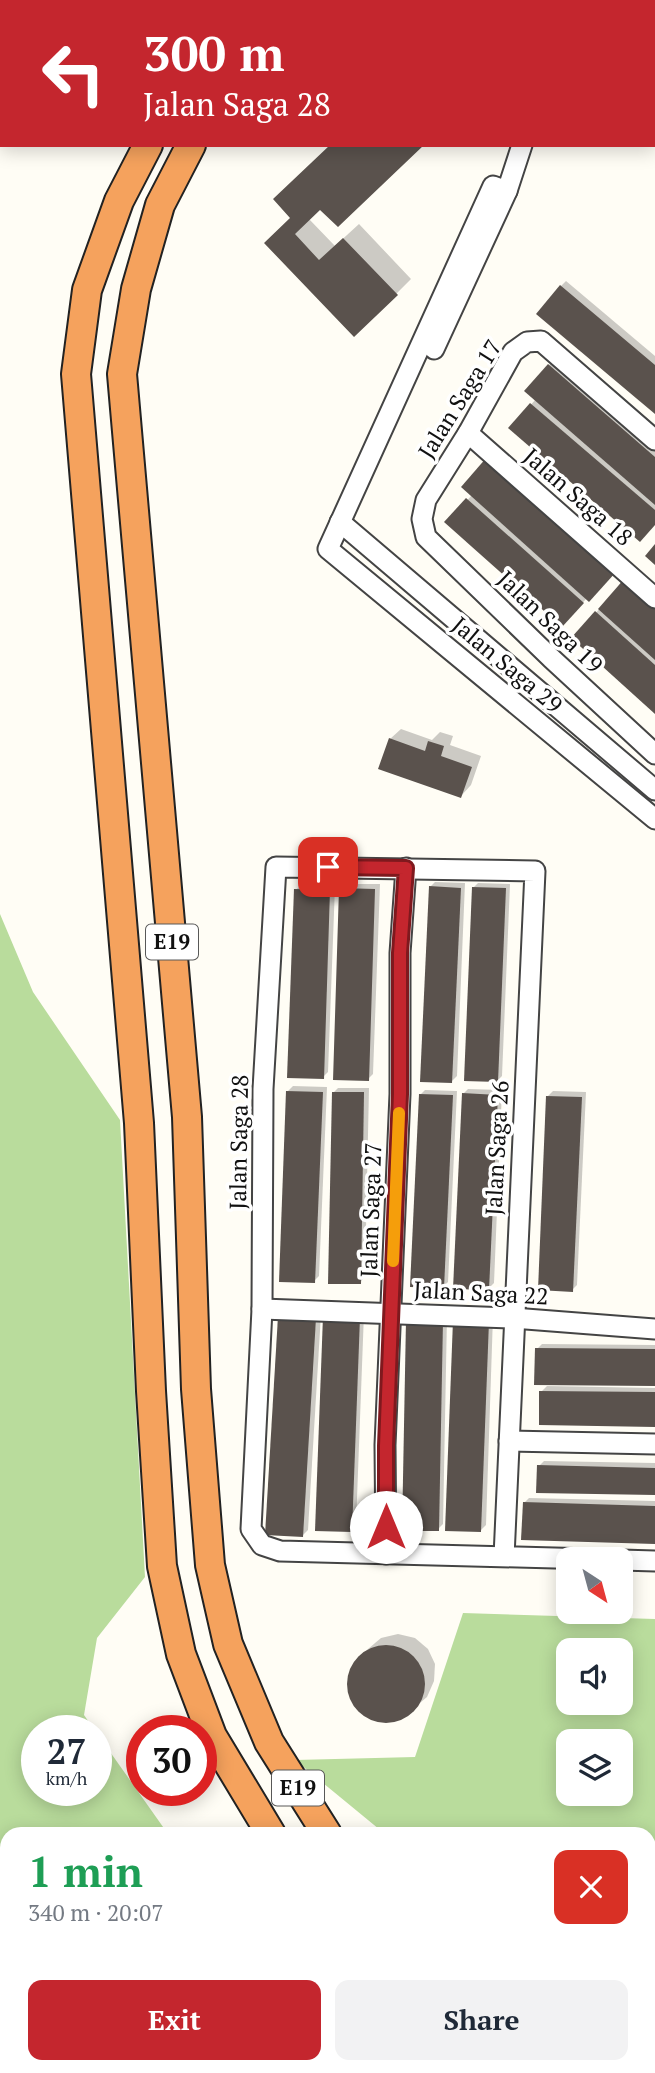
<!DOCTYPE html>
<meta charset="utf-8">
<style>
body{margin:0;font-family:"PT Serif",serif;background:#f2f2f3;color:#1f2937;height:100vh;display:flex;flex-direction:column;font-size:26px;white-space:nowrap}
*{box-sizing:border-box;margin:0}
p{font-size:23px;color:#747a83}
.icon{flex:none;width:38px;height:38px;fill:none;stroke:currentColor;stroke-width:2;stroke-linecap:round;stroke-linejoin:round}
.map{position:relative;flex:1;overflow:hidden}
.panel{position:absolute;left:0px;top:1827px;width:656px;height:247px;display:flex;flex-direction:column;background:#fff;border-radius:21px 21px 0 0;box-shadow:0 4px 18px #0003}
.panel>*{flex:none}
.guide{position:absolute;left:0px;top:0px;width:656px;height:147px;box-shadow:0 4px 18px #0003;background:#c4262e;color:#fff;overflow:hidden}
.needle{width:46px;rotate:144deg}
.tools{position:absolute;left:556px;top:1547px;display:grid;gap:14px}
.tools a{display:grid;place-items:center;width:77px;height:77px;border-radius:14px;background:#fff;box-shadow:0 4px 18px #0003;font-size:35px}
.speed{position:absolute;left:21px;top:1715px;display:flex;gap:14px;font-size:35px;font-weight:700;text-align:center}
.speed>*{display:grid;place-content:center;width:91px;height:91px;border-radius:50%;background:#fff;box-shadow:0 4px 18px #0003;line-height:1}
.speed small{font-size:18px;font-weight:400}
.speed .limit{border:10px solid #d22;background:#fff;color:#111}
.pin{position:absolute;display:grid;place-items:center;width:60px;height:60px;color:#fff;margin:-30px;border-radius:14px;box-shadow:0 4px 10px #0006}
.me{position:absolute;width:77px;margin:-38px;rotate:0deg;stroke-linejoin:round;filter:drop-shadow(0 0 5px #0008)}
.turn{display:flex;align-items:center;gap:24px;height:147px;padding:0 28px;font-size:32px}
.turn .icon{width:91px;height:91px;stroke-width:2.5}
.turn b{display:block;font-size:49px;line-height:60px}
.round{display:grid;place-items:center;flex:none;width:74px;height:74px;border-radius:14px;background:#f2f2f3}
.summary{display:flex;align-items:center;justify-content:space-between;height:119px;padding:0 28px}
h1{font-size:42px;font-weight:700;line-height:52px;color:#1e9e55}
.action{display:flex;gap:14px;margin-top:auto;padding:14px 28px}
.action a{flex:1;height:80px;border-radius:14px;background:#c4262e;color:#fff;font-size:28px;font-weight:700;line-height:80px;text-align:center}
.action a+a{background:#f2f2f3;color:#1f2937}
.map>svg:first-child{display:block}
.forest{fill:#b9dc9c;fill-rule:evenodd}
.shadow{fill:#0003}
.building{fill:#5a524d}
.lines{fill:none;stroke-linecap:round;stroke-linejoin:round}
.minor-casing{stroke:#444;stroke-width:23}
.highway-casing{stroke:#222;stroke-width:32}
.minor{stroke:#fff;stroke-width:19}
.highway{stroke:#f5a25d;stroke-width:28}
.route-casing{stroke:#7f191e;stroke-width:18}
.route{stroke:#c4262e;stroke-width:12}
.slow{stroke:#f59e0b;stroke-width:12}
.labels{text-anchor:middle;stroke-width:7;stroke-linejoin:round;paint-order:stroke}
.shield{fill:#fff;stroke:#585858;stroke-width:2}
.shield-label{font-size:21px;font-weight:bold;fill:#111}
.street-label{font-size:23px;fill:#111;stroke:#fff}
</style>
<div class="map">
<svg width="655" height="2073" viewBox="0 0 655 2073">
<rect width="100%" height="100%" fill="#fffdf5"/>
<g class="forest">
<path d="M0 914 33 992 120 1120 145 1577 97 1638 84 1715 95 1731H37V1790H96V1732L168 1834H7V2013H0Z"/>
<path d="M463 1613 655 1619V2073H546L543 2067H649V1834H385L295 1760 415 1757ZM569 1650H621V1703H569ZM569 1741H621V1794H569Z"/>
</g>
<g class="shadow">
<path d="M321 207 309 219 335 246 359 224 411 279 396 294 266 243 292 217Z"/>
<path d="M566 281 655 356V412L561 286Z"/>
<path d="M554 360 655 448V523L510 428 536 399 549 365Z"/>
<path d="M472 495 587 598 562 625 447 522Z"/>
<path d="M631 574 655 596V712L573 638Z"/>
<path d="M401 729 432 740 440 732 453 736 450 745 481 756 471 785 461 796 390 739Z"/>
<path d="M435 882 465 883 457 1076 452 1081 430 887Z"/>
<path d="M478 883 510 884 502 1076 497 1081 473 888Z"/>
<path d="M346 884H380L373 1074 368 1079 341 889Z"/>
<path d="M301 885 335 886 328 1072 323 1077 296 890Z"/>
<path d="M293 1086 327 1087 319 1276 314 1281 288 1091Z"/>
<path d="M338 1088H369L365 1277 360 1282 333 1093Z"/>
<path d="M468 1089 502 1090 494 1283 489 1288 463 1094Z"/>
<path d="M425 1090 457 1091 448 1282 443 1287 420 1095Z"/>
<path d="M553 1091 586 1092 577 1285 572 1290 548 1096Z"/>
<path d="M364 1313 356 1525 351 1531 325 1317Z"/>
<path d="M321 1314 308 1530 303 1535 280 1317Z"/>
<path d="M447 1316 443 1524 438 1529 408 1321Z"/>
<path d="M493 1316 486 1525 481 1530 455 1320Z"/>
<path d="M542 1344 655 1345V1384L537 1349Z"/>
<path d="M547 1386 655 1388V1425L541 1392Z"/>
<path d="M544 1461 655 1463V1494L539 1466Z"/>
<path d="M529 1498 655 1501V1542L524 1503Z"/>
<path d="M398 1634 415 1638 428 1649 435 1664 434 1681 427 1697 402 1718 385 1722 369 1718 355 1707 348 1692 349 1675 356 1660 368 1649 381 1638Z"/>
</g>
<g class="building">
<path d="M330 145H424L338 227 320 210 295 234 319 260 343 238 398 295 354 337 264 243 290 218 273 199Z"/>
<path d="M560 285 655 365V414L536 314Z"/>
<path d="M548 364 655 457V505L524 391Z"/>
<path d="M530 403 655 510V525L640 542 508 428Z"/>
<path d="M487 457 616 572 589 602 461 487Z"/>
<path d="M466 498 584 603 562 627 444 522Z"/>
<path d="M655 544V565L645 556Z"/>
<path d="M625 578 655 604V660L598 609Z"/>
<path d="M595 611 655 665V714L571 638Z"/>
<path d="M389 738 425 751 428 741 444 746 441 756 472 767 461 798 378 769Z"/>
<path d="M429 886 461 888 452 1083 420 1082Z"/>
<path d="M472 887 506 888 498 1082 464 1081Z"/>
<path d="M339 888 375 889 369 1081 333 1080Z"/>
<path d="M294 889 330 890 324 1079 287 1078Z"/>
<path d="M286 1091 323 1092 315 1283 279 1282Z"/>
<path d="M332 1092H364L361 1284H328Z"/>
<path d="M462 1093 498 1095 489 1290 453 1289Z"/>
<path d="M419 1094 453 1095 444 1288 410 1287Z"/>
<path d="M546 1096 582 1097 573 1292 538 1290Z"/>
<path d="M278 1316 316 1318 303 1537 265 1535Z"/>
<path d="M323 1316 360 1317 352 1532 315 1531Z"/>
<path d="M406 1320H443L439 1531H402Z"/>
<path d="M453 1320 489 1321 481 1532 445 1531Z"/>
<path d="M535 1348 655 1349V1386L534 1385Z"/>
<path d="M539 1391 655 1392V1427L539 1425Z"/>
<path d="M537 1465 655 1468V1495L536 1493Z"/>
<path d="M523 1502 655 1506V1544L521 1540Z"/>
<circle cx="386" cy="1684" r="39"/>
</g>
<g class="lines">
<defs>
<g id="minor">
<path d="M507 191 493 186 328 549 655 819"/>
<path d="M434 349 507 191 522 145"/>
<path d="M468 433 655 598"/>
<path d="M655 440 541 341 527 342 513 352 468 433 426 500 422 519 426 537 551 658 655 754"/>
<path d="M340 522 655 790"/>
<path d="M262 1309 513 1318 655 1329"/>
<path d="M509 1441 655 1444"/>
<path d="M386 1554 385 1445 400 1094V953L406 868"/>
<path d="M504 1557 535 871 276 867 263 1089 262 1309 251 1529 262 1545 280 1551 592 1559"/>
<path d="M621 1560 655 1561"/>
</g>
<g id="highway">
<path d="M245 2 247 0"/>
<path d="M311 2 312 0"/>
<path d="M148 145 119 201 87 290 76 374 139 1123 151 1391 162 1566 181 1654 212 1736 271 1834"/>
<path d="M191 145 160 205 136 289 122 374 187 1117 196 1389 210 1565 228 1644 269 1742 327 1834"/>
<path d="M428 2067 433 2073"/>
<path d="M483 2067 487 2073"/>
</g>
</defs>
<use href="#minor" class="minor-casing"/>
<use href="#highway" class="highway-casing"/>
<use href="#minor" class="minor"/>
<use href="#highway" class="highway"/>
</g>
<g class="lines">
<defs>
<path id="route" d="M328 867 406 868 400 953V1094L386 1446V1527"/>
</defs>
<use href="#route" class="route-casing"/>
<use href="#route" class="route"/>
<path class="slow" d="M393 1261 399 1113"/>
</g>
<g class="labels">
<g class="shield">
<rect x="146" y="924.5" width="52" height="35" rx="5"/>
<rect x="272" y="1770.5" width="52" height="35" rx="5"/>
</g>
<g class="shield-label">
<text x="172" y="949">E19</text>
<text x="298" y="1795">E19</text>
</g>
<g class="street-label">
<text transform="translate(460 399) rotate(-58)" y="8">Jalan Saga 17</text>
<text transform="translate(578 497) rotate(41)" y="8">Jalan Saga 18</text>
<text transform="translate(550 622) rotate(44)" y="8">Jalan Saga 19</text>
<text transform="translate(507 665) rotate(40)" y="8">Jalan Saga 29</text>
<text transform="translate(239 1142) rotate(-89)" y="8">Jalan Saga 28</text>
<text transform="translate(497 1148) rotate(-87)" y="8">Jalan Saga 26</text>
<text transform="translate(371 1210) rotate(-88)" y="8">Jalan Saga 27</text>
<text transform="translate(481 1293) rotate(3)" y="8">Jalan Saga 22</text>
</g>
</g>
</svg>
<div class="tools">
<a><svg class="needle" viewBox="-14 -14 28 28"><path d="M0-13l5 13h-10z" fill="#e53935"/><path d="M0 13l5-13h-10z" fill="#747a83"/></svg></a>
<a><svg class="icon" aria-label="sound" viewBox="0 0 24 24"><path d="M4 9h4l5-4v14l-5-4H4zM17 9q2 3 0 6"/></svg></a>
<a><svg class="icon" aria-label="layers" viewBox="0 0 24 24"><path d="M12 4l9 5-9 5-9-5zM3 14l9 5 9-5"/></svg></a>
</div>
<div class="speed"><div>27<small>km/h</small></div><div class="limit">30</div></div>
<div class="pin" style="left:328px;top:867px;background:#d93025"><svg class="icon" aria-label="arrive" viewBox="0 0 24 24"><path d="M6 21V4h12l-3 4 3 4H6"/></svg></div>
<svg class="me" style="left:386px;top:1527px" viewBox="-20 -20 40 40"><circle r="19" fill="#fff"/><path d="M0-13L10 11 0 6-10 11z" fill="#c4262e"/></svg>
<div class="guide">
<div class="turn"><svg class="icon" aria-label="left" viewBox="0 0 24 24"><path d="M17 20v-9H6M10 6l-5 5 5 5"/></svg><div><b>300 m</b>Jalan Saga 28</div></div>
</div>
<section class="panel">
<div class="summary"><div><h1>1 min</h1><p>340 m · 20:07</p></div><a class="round" style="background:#d93025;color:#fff"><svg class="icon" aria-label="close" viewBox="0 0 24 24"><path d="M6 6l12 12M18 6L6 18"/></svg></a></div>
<div class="action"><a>Exit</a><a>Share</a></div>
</section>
</div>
